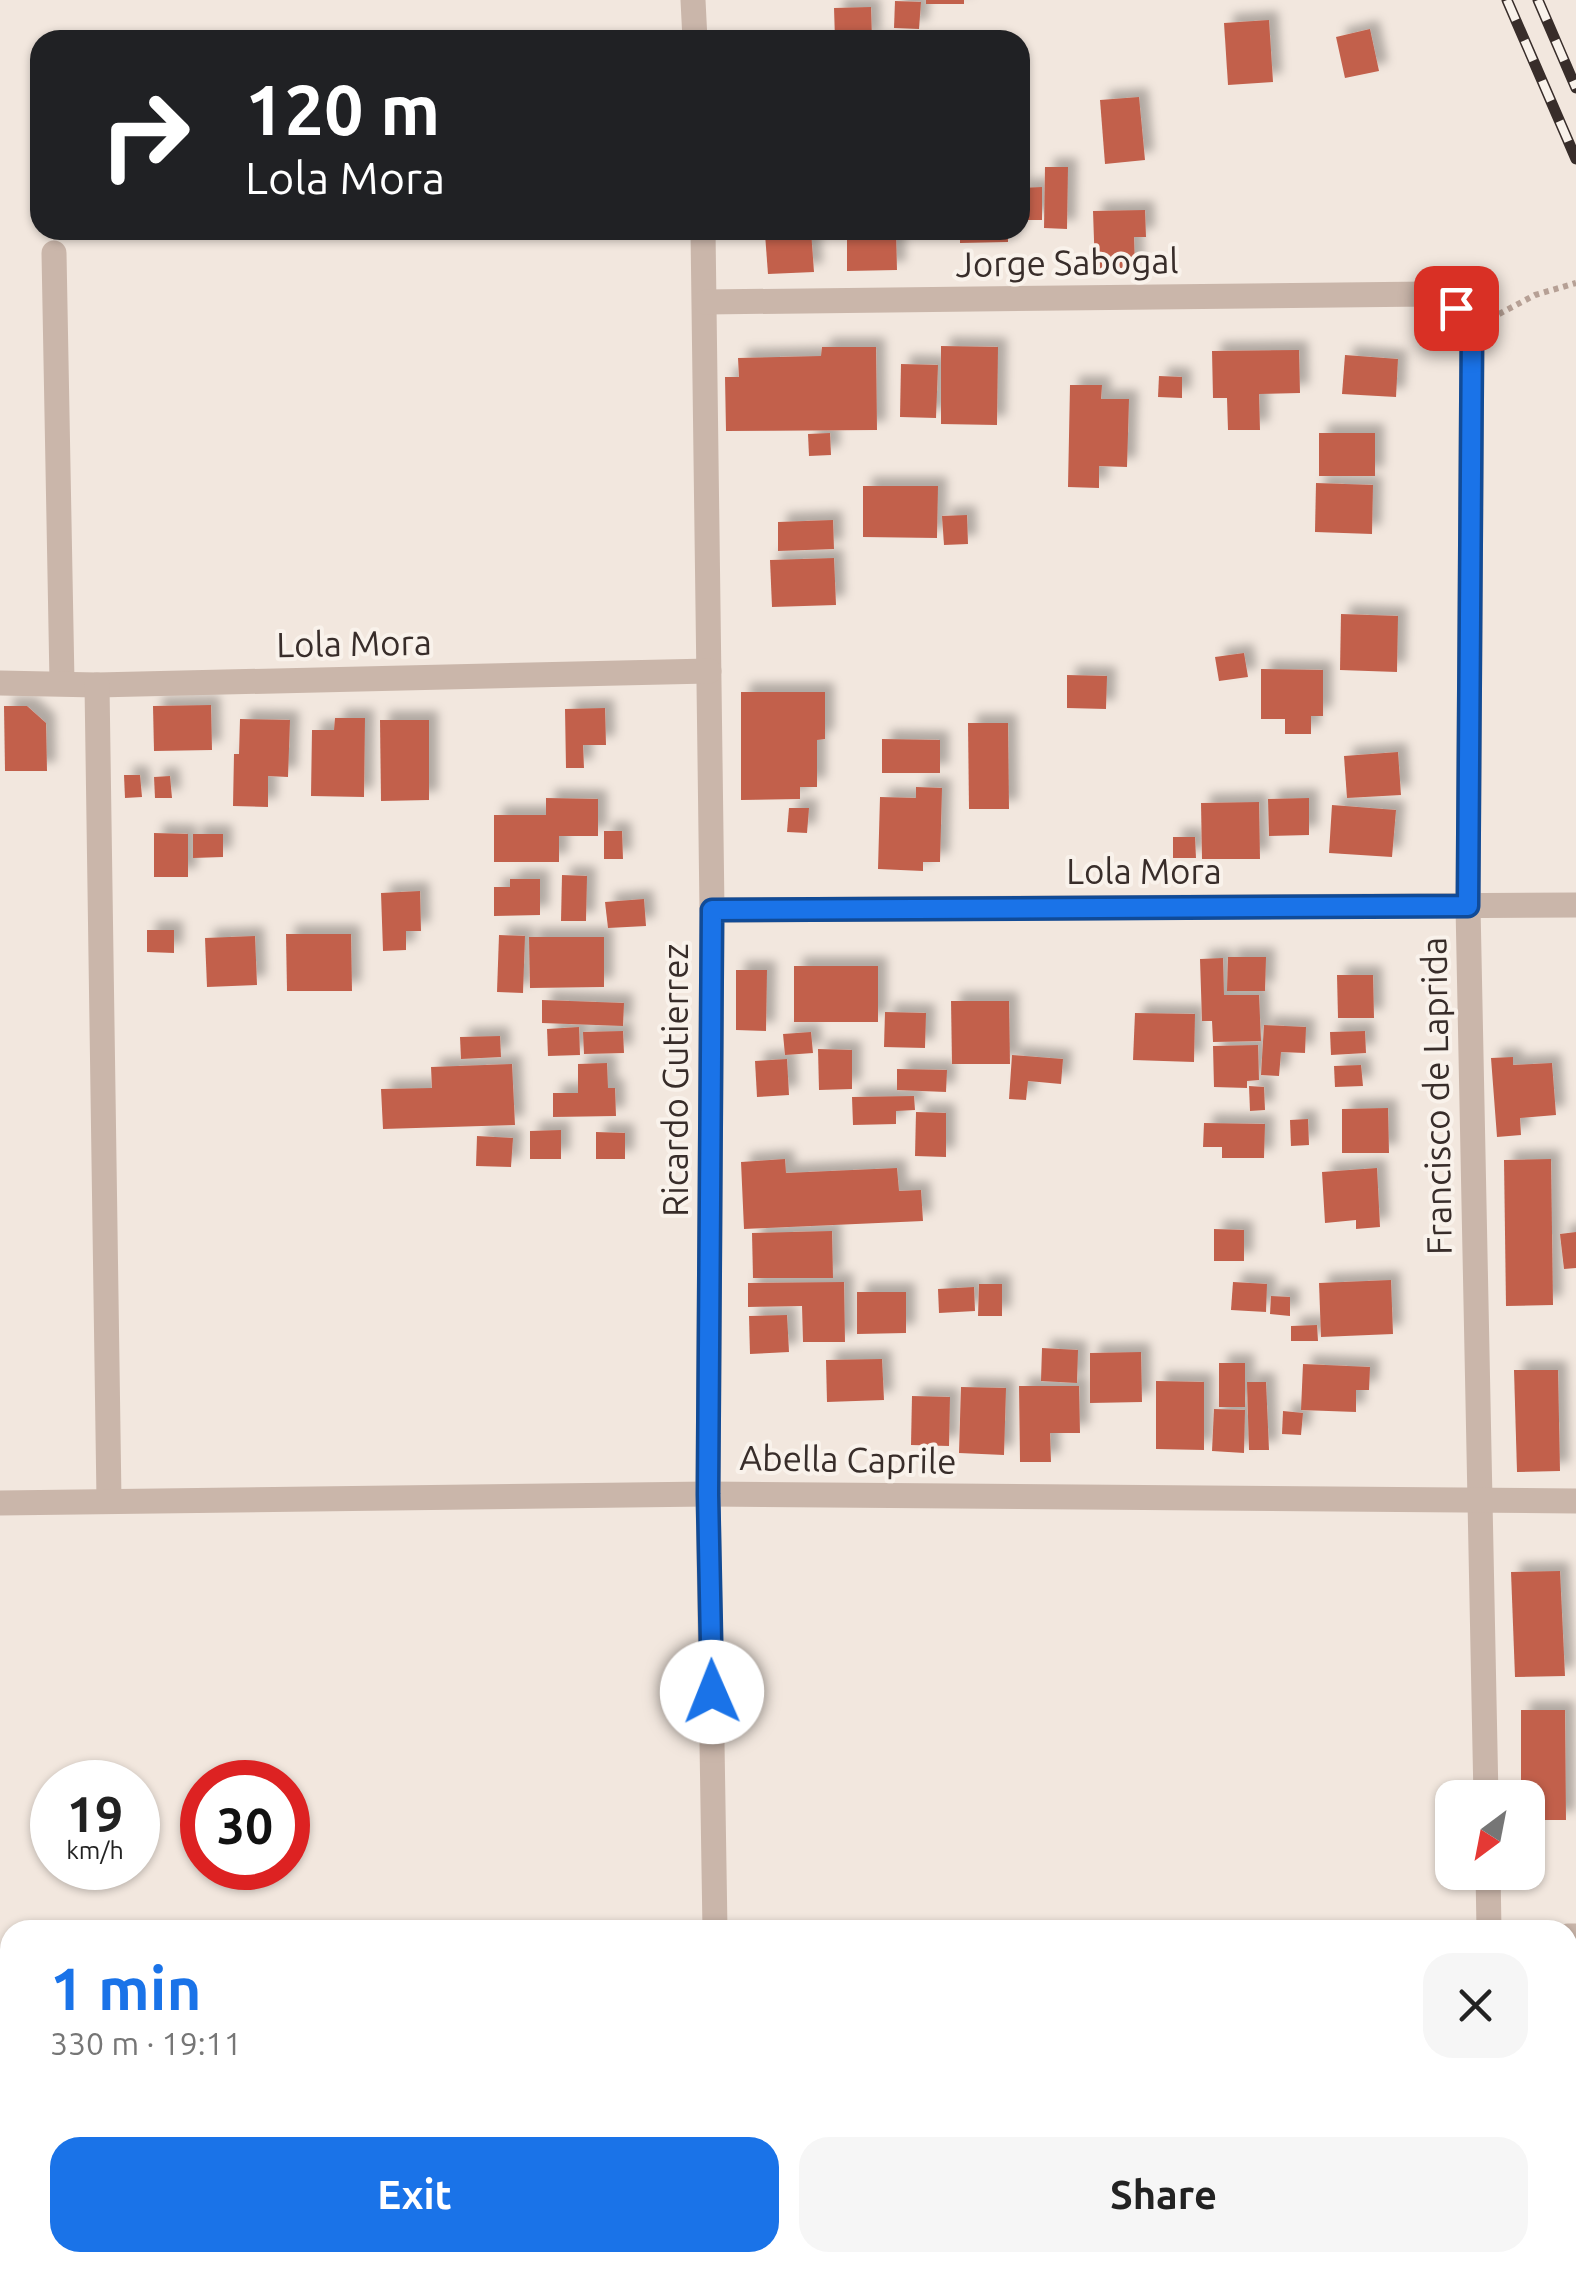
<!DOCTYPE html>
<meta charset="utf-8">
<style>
body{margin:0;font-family:Ubuntu,sans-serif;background:#f6f6f6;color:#222;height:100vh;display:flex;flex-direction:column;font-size:38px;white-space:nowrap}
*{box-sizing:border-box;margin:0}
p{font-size:32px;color:#767676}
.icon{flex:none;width:55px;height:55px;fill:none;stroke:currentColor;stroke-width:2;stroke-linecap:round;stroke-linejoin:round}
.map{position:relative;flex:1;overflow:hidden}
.side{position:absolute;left:0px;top:1920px;width:1578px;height:352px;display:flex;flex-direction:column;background:#fff;border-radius:30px 30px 0 0;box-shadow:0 2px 8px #0004}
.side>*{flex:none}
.hud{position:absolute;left:30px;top:30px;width:1000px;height:210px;border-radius:30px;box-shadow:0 2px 8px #0004;background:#202124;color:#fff;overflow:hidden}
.needle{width:65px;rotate:212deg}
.controls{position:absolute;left:1435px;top:1780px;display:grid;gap:20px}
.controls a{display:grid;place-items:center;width:110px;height:110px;border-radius:20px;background:#fff;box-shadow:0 2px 8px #0004;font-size:50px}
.speed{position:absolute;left:30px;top:1760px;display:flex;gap:20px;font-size:50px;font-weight:700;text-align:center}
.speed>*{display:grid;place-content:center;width:130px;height:130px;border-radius:50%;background:#fff;box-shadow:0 2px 8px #0004;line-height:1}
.speed small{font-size:25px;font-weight:400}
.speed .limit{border:15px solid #d22;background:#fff;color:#111}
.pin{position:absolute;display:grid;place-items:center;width:85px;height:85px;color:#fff;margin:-42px;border-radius:20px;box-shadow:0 5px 15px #0006}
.me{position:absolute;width:110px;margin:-55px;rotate:359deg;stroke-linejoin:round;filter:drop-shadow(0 0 8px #0008)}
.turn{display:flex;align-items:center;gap:35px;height:210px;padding:0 50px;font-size:45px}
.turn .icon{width:130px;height:130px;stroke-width:2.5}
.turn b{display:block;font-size:70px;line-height:85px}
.round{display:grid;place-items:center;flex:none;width:105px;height:105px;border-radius:30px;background:#f6f6f6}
.summary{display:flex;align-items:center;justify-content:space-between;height:170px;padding:0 50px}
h1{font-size:60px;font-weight:600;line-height:75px;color:#1a73e8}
.action{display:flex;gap:20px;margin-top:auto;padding:20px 50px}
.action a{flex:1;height:115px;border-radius:30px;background:#1a73e8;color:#fff;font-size:40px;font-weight:600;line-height:115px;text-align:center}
.action a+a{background:#f6f6f6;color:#222}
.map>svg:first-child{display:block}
.building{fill:#c2604c;filter:url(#shadow)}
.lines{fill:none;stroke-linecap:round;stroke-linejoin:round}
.path{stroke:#b6a095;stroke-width:6;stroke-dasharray:5 5;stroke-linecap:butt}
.minor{stroke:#cab6aa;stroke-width:25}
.rail-casing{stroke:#382d2a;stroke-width:11}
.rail{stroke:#f9f2eb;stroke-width:8;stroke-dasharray:22;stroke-linecap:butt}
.route-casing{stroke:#114b97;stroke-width:25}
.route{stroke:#1a73e8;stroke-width:18}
.labels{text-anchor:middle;stroke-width:8;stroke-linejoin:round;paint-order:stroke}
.street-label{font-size:35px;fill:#382d2a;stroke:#f9f2eb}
</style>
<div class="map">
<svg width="1576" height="2272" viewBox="0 0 1576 2272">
<defs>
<filter id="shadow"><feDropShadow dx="9" dy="-9" stdDeviation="5" flood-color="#0004"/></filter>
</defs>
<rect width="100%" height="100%" fill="#f2e7de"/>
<g class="building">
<rect x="926" y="0" width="38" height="4"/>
<path d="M895 1 921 2 919 29 894 28Z"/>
<path d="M871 7 872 40H835L834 8Z"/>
<path d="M1269 20 1273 82 1228 85 1224 23Z"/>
<path d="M1370 29 1379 71 1345 78 1336 37Z"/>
<path d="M1139 97 1145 160 1105 164 1100 100Z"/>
<path d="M1045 167H1068L1067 229 1044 228Z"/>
<path d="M1042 187V220H1020V188Z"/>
<path d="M1145 210 1146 237H1134L1135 268 1095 269 1093 211Z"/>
<path d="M960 230H1008V242L960 243Z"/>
<path d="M811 231 814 272 768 274 765 234Z"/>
<path d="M847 232H896L897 270 847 271Z"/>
<path d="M941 346 998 347 997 425 941 424Z"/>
<path d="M822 347H876L877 430 726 431 725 377H739L738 358 821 356Z"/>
<path d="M1299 350 1300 393 1259 394 1260 430H1228L1227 398H1213L1212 351Z"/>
<path d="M1345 355 1398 359 1396 397 1342 394Z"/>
<path d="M901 364 938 365 936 418 900 417Z"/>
<path d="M1159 376 1182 377V398L1158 397Z"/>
<path d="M1070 385H1102L1101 399H1129L1127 467 1099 466V488L1068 487Z"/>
<path d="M830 433 831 455 809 456 808 434Z"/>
<rect x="1319" y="433" width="56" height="43"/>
<path d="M1316 483 1373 485 1372 534 1315 532Z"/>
<path d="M863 486H938L937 538 863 537Z"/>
<path d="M967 515 968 544 944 545 942 516Z"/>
<path d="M833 520 834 549 778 551V522Z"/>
<path d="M834 558 836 605 772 607 770 560Z"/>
<path d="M1341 614 1398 616 1397 672 1340 670Z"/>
<path d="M1244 653 1248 677 1219 681 1215 657Z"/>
<path d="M1261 669 1323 670V716H1311V734H1285V719H1261Z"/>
<path d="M1067 675 1107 676 1106 709 1067 708Z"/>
<path d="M741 692H825V739L817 740V787H800V799L741 800Z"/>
<path d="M211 705 212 750 154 751 153 706Z"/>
<path d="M4 706H27L46 723 47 771H5Z"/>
<path d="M605 708 606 745H583L584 768H566L565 709Z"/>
<path d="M335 718H365L364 797 311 796 312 730H334Z"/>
<path d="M240 719 290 720 288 777 268 776V807L233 806 234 754H239Z"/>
<path d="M380 720H429V800L381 801Z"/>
<path d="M968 723H1008L1009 809H969Z"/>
<path d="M882 739 940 740V773H882Z"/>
<path d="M1398 752 1401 795 1347 798 1344 756Z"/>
<path d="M124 775H140L142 797 125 798Z"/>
<path d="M170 776 172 798H155L154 777Z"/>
<path d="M916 787 942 788 940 862H923V871L878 869 880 797 916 798Z"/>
<path d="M546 798 598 799V836H559V862H494V815H546Z"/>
<path d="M1309 798V835L1269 836 1268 799Z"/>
<path d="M1259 802 1260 859H1202L1201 803Z"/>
<path d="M1332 805 1396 810 1392 857 1329 853Z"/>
<path d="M789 808H809L807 833 787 832Z"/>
<path d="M604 831H622L623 859H604Z"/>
<path d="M154 833 188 834V877H154Z"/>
<path d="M193 834H223V857L193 858Z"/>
<path d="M1173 837H1195L1196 858H1173Z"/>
<path d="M562 875 587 876 586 921H561Z"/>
<path d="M510 879H540V915L494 916V887H510Z"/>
<path d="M420 891 421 931H406V950L383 951 381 893Z"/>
<path d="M644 899 646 926 608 928 605 902Z"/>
<path d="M147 930H174V953L147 952Z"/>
<path d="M286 934H351L352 991H287Z"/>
<path d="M499 935 525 936 523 993 497 992Z"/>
<path d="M255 936 257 985 207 987 205 938Z"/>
<path d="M529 937H604V987L530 988Z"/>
<path d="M1228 957H1266L1265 991H1227Z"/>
<path d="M1223 958 1224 995H1259L1261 1041 1213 1042 1212 1021H1202L1200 959Z"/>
<rect x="794" y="966" width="84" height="56"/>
<path d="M736 970H767L766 1031 736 1030Z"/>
<path d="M1337 975H1373L1374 1018H1338Z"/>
<path d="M542 1000 624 1003 623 1026 542 1023Z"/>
<path d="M951 1001H1009L1010 1064H952Z"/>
<path d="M885 1012 926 1013 925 1048 884 1047Z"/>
<path d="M1135 1013 1195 1014 1194 1062 1133 1060Z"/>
<path d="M1264 1025 1306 1027 1305 1053 1281 1052 1279 1076 1261 1075Z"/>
<path d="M579 1027 580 1055 548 1056 547 1029Z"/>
<path d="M623 1031 624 1053 584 1054 583 1032Z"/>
<path d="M1365 1031 1366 1053 1331 1055 1330 1032Z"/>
<path d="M811 1032 813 1053 785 1055 783 1034Z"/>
<path d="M500 1036 501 1057 461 1059 460 1037Z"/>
<path d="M1258 1045 1259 1080 1247 1081V1088L1214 1087 1213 1046Z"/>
<path d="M818 1049 852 1050V1089L819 1090Z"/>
<path d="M1012 1055 1063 1059 1061 1084 1028 1081 1026 1100 1009 1099Z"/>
<path d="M1513 1057V1065L1552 1063 1556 1115 1520 1118 1521 1135 1497 1137 1491 1058Z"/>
<path d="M787 1059 789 1095 757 1097 755 1061Z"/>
<path d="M607 1063 608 1088H615L616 1116 553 1117V1093H578V1064Z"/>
<path d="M512 1064 515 1125 383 1129 381 1089 432 1088 431 1067Z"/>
<path d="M1361 1065 1363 1086 1335 1087 1334 1066Z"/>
<path d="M897 1069 947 1070 946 1092 897 1090Z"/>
<path d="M1249 1086 1264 1087 1265 1110 1250 1111Z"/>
<path d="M914 1096 915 1110 896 1111V1124L853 1125 852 1097Z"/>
<path d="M1388 1108 1389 1153H1342V1109Z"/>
<path d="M916 1112 946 1113V1157L915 1156Z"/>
<path d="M1308 1119 1309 1145 1291 1146 1290 1120Z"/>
<path d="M1204 1123 1265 1124 1264 1158H1222V1147H1203Z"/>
<path d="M561 1130V1159H530V1131Z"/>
<path d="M596 1132 625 1133V1159H596Z"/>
<path d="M477 1136 513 1138 511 1167 476 1166Z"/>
<path d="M785 1159 786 1173 897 1168 899 1191 921 1190 923 1221 744 1229 741 1162Z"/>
<path d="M1551 1159 1553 1305 1506 1306 1504 1160Z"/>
<path d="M1377 1168 1380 1227 1356 1229V1220L1325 1223 1322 1172Z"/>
<path d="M1214 1229 1244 1230V1261H1214Z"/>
<path d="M832 1231 833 1278H753L752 1233Z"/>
<path d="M1576 1232V1268L1564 1269 1560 1234Z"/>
<path d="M1391 1280 1393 1334 1321 1337 1319 1283Z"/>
<path d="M844 1282 845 1342H803L802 1306 748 1307V1283Z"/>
<path d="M1233 1282 1267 1284 1266 1312 1231 1310Z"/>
<path d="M979 1284H1002V1316H978Z"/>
<path d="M974 1287 975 1311 939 1313 938 1289Z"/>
<path d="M857 1292H906V1333L857 1334Z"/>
<path d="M1271 1296 1290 1297V1316L1270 1314Z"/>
<path d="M787 1315 789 1352 750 1354 749 1316Z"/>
<path d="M1317 1325 1318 1341H1291V1326Z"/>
<path d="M1042 1348 1078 1350 1077 1383 1041 1381Z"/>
<path d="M1141 1352 1142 1402 1090 1403V1353Z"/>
<path d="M882 1359 884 1400 827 1402 826 1360Z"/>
<rect x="1219" y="1363" width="26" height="44"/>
<path d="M1303 1364 1370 1367 1369 1390H1356V1412L1301 1410Z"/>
<path d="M1514 1370H1558L1560 1471 1517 1472Z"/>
<path d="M1156 1381 1204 1382V1450L1156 1449Z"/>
<path d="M1247 1382H1266L1269 1450H1249Z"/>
<path d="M1019 1386H1079L1080 1433H1050L1051 1462H1020Z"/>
<path d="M961 1387 1006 1388 1004 1455 959 1453Z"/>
<path d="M912 1396 950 1397 949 1446 911 1445Z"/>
<path d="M1214 1409 1245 1410 1244 1453 1212 1451Z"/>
<path d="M1283 1411 1303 1413 1301 1435 1282 1434Z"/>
<path d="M1560 1571 1565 1676 1515 1677 1511 1572Z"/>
<path d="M1521 1710H1565L1566 1820H1528V1798H1521Z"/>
</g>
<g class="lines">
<path class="path" d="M1499 314 1535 295 1576 283"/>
<g class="minor">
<path d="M693 0 695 40"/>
<path d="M703 230 712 910 708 1494 715 1930"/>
<path d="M54 253 62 682"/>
<path d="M706 302 1429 294 1456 308 1472 329 1468 906 1486 1798"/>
<path d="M0 683 97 685 709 671"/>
<path d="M97 685 109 1500"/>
<path d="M712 910 1576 905"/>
<path d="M0 1503 708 1494 1576 1501"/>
<path d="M1488 1872 1489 1930"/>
<path d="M1568 1936H1576"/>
<path d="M720 2262V2272"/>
</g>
<defs>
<g id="rail">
<path d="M1507 0 1576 159"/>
<path d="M1538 0 1576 88"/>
</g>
</defs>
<use href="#rail" class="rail-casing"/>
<use href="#rail" class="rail"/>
</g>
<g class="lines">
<defs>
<path id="route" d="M712 1692 708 1494 712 910 1468 906 1472 329 1456 308"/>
</defs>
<use href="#route" class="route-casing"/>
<use href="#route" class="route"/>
</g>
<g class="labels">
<g class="street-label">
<text transform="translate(1067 263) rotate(-1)" y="12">Jorge Sabogal</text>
<text transform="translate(354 644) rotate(-1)" y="12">Lola Mora</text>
<text x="1144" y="884">Lola Mora</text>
<text transform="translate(676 1080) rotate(-90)" y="12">Ricardo Gutierrez</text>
<text transform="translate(1437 1096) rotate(-91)" y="12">Francisco de Laprida</text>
<text transform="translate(848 1460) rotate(1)" y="12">Abella Caprile</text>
</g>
</g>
</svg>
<div class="controls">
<a><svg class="needle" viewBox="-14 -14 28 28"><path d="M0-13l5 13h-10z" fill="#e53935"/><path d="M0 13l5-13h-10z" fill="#767676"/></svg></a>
</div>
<div class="speed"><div>19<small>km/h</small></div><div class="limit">30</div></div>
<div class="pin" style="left:1456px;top:308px;background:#d93025"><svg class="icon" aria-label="arrive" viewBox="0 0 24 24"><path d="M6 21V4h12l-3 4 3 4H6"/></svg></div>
<svg class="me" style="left:712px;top:1692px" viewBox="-20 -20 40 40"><circle r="19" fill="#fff"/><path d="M0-13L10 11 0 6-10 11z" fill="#1a73e8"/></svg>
<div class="hud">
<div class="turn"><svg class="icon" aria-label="right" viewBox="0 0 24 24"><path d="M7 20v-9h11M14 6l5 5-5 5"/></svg><div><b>120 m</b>Lola Mora</div></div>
</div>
<section class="side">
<div class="summary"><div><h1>1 min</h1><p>330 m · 19:11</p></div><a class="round"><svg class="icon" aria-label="close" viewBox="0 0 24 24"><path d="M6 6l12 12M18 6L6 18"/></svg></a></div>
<div class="action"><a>Exit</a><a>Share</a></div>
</section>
</div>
